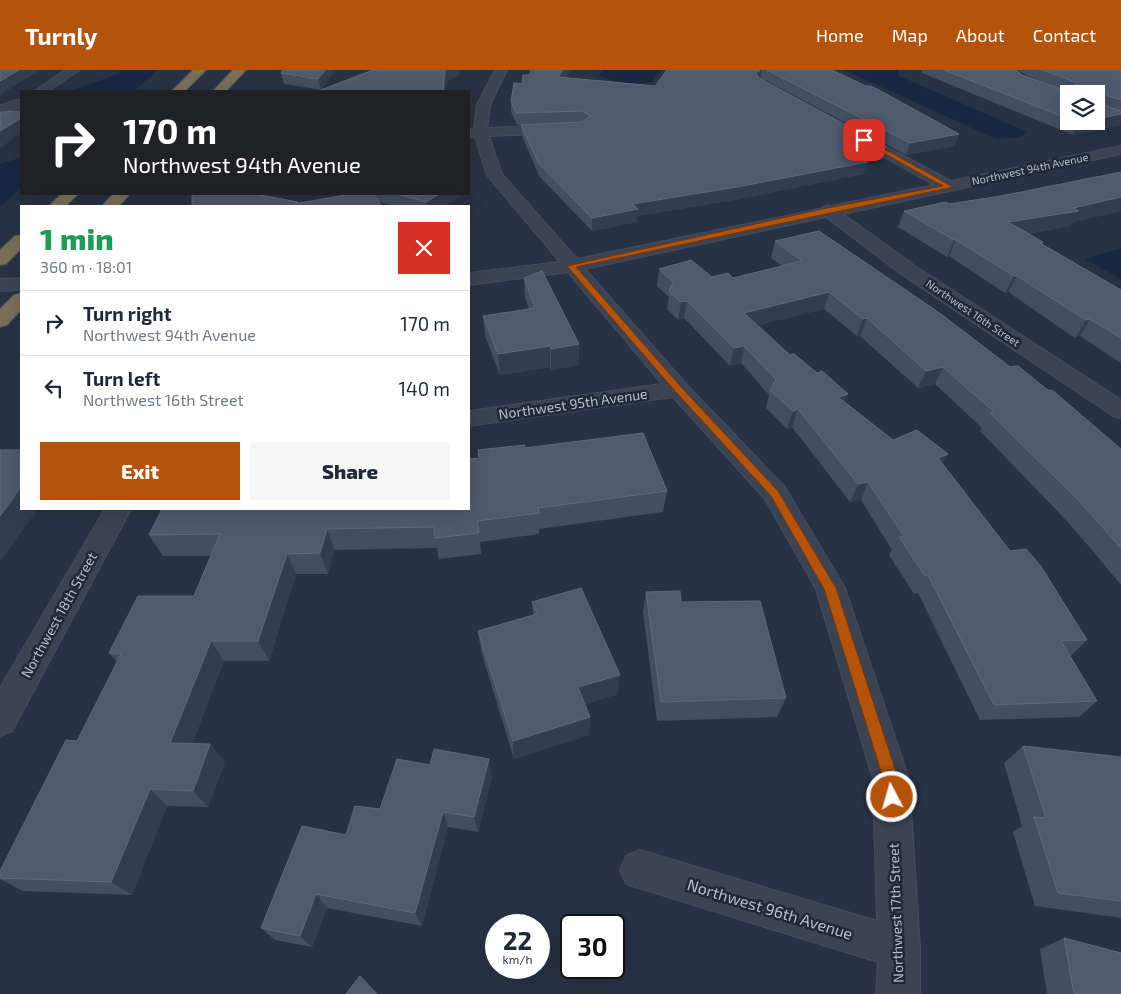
<!DOCTYPE html>
<meta charset="utf-8">
<style>
body{margin:0;font-family:"Exo 2",sans-serif;background:#f6f6f7;color:#1f2937;height:100vh;display:flex;flex-direction:column;font-size:19px;white-space:nowrap}
*{box-sizing:border-box;margin:0}
p{font-size:16px;color:#747a83}
.icon{flex:none;width:28px;height:28px;fill:none;stroke:currentColor;stroke-width:2;stroke-linecap:round;stroke-linejoin:round}
.map{position:relative;flex:1;overflow:hidden}
.drawer{position:absolute;left:20px;top:135px;width:450px;height:305px;display:flex;flex-direction:column;background:#fff;border-radius:0px;box-shadow:0 5px 20px #0002}
.drawer>*{flex:none}
.guide{position:absolute;left:20px;top:20px;width:450px;height:105px;border-radius:0px;box-shadow:0 5px 20px #0002;background:#202124;color:#fff;overflow:hidden}
.tools{position:absolute;left:1060px;top:15px;display:grid;gap:10px}
.tools a{display:grid;place-items:center;width:45px;height:45px;border-radius:0px;background:#fff;box-shadow:0 5px 20px #0002;font-size:25px}
.speed{position:absolute;left:485px;top:844px;display:flex;gap:10px;font-size:25px;font-weight:700;text-align:center}
.speed>*{display:grid;place-content:center;width:65px;height:65px;border-radius:50%;background:#fff;box-shadow:0 5px 20px #0002;line-height:1}
.speed small{font-size:12px;font-weight:400}
.speed .limit{border:2px solid #111;border-radius:8px;background:#fff;color:#111}
.pin{position:absolute;display:grid;place-items:center;width:42px;height:42px;color:#fff;margin:-21px;border-radius:10px;box-shadow:0 2px 8px #0006}
.me{position:absolute;width:55px;margin:-28px;rotate:354deg;stroke-linejoin:round;filter:drop-shadow(0 0 4px #0008)}
.turn{display:flex;align-items:center;gap:18px;height:105px;padding:0 20px;font-size:22px}
.turn .icon{width:65px;height:65px;stroke-width:2.5}
.turn b{display:block;font-size:35px;line-height:42px}
.round{display:grid;place-items:center;flex:none;width:52px;height:52px;border-radius:0px;background:#f6f6f7}
.overview{display:flex;align-items:center;justify-content:space-between;height:85px;padding:0 20px}
h1{font-size:30px;font-weight:800;line-height:38px;color:#1e9e55}
.action{display:flex;gap:10px;margin-top:auto;padding:10px 20px}
.action a{flex:1;height:58px;border-radius:0px;background:#b45309;color:#fff;font-size:20px;font-weight:800;line-height:58px;text-align:center}
.action a+a{background:#f6f6f7;color:#1f2937}
ul{padding:0;list-style:none}
li{display:flex;align-items:center;gap:15px;height:65px;padding:0 20px;border-top:1px solid #e0e1e3}
li div{flex:1}
li b{display:block;font-size:19px}
li em{font-style:normal}
header{display:flex;align-items:center;gap:30px;box-sizing:border-box;height:70px;padding:0 25px;background:#b45309;color:#fff}
header strong{font-size:24px}
nav{display:flex;gap:28px;margin-inline-start:auto;font-size:18px}
.map>svg:first-child{display:block}
.water{fill:#182843}
.lines{fill:none;stroke-linecap:round;stroke-linejoin:round}
.minor-casing{stroke:#454d5d;stroke-width:2}
.highway-casing{stroke:#464f5e;stroke-width:2}
.minor{fill:#3b4454;fill-rule:evenodd}
.highway{fill:#7a6f58;fill-rule:evenodd}
.wall{fill:#424e62;fill-rule:evenodd}
.shaded-wall{fill:#323d51}
.building{fill:#4f5a6e;stroke:#5f6a7c}
.route{fill:#b45309;stroke:#753606}
.labels{text-anchor:middle;stroke-width:5;stroke-linejoin:round;paint-order:stroke}
.far-street-label{font-size:11px;fill:#b9bfcd;stroke:#202939}
.street-label{font-size:14px;fill:#b9bfcd;stroke:#202939}
.near-street-label{font-size:16px;fill:#b9bfcd;stroke:#202939}
</style>
<header>
<strong>Turnly</strong>
<nav><a>Home</a><a>Map</a><a>About</a><a>Contact</a></nav>
</header>
<div class="map">
<svg width="1121" height="924" viewBox="0 0 1121 924">
<rect width="100%" height="100%" fill="#273244"/>
<g class="water">
<path d="M120 0H158L134 21H70L119 4Z"/>
<path d="M603 0H661L652 12C637 15 614 12 599 6Z"/>
<path d="M844 0H898L899 6 1028 62 1021 67 996 69Z"/>
<path d="M21 88V118L0 137V94Z"/>
<path d="M1121 178V209L1085 189Z"/>
</g>
<g class="lines">
<defs>
<g id="minor">
<path d="M65 0H79L49 21H35Z"/>
<path d="M495 0H507L490 35 487 58 558 55 565 59 558 63 489 66 502 104 577 189 820 139 827 135 831 136 934 115 847 66 845 63 847 60 852 59 951 111 1121 76V84L843 144 915 196 1121 330V348L1113 346 901 204 826 147 585 199 686 314 784 416 845 518 909 709 920 878V924H876L878 892 626 814 620 800 626 786 640 780 877 851 873 709 816 519 765 429 673 327 469 356V341L662 314 568 202 469 215V203L560 192 487 105 475 67H469V59H474L477 35Z"/>
<path d="M21 29V37L0 43V35Z"/>
<path d="M21 208V220L0 221V209Z"/>
<path d="M105 439H131L12 661 0 666V618Z"/>
</g>
<g id="highway">
<path d="M193 0H206L185 21H172Z"/>
<path d="M233 0H246L226 21H213Z"/>
<path d="M61 124H78L66 136H49Z"/>
<path d="M113 124H130L119 136H102Z"/>
<path d="M21 165V179L6 194 0 195V180L15 166Z"/>
<path d="M21 223V240L7 255 0 257V239L14 225Z"/>
</g>
</defs>
<use href="#minor" class="minor-casing"/>
<use href="#highway" class="highway-casing"/>
<use href="#minor" class="minor"/>
<use href="#highway" class="highway"/>
</g>
<g class="wall">
<path d="M335 0 321 20 284 14 281 3Z"/>
<path d="M571 0 565 8 655 16 667 0H832L959 64 954 76 906 85 761 8 883 89 867 92 863 104 734 130 637 146V152L592 161 539 106 522 66 521 55 582 52 517 55 511 42V31L522 14Z"/>
<path d="M922 0H1016L1022 5 1043 12 1028 6 1018 0H1121V52L1120 55 1073 65 922 3ZM1069 24 1096 51H1069Z"/>
<path d="M1121 102V141L1073 152 1070 156 1028 164 1043 172 1042 174 1121 220V293L1080 266 1075 268 1008 222 1005 223 949 186 947 187 898 157 904 141 1001 126Z"/>
<path d="M351 124H464L444 136H393L379 132 192 136 260 125 298 132V134Z"/>
<path d="M775 171 1010 297 1121 379V515L1091 479 1065 449 980 361 982 358 935 314 918 318 860 266H857L824 239 758 255 790 285 845 332 893 370 948 384 942 394 1010 481 1087 570 1070 587 1097 631 1079 647 980 650 918 523 914 524 889 485 892 480 861 430 850 432 792 357 787 359 766 338 769 325 741 293 730 296 684 248 678 250 667 239 669 227 657 216 659 199 712 207 733 208 782 196 771 188Z"/>
<path d="M524 208 579 274V295L551 300 550 297 500 305 485 266 483 246 529 239 525 228Z"/>
<path d="M525 378 667 421 663 442 539 459V464L480 472 481 484 439 489 437 478 334 480 328 504H296L269 591H224L192 674 225 692 208 737 167 736 132 825 23 821 0 809V801L77 671 117 592 109 583 194 526 211 486H163L149 465 469 439 479 388Z"/>
<path d="M646 522 681 532 786 628 777 647 657 651 643 542Z"/>
<path d="M532 532 618 624 585 634 590 647 589 665 514 689 481 581 478 561 533 545Z"/>
<path d="M1023 676 1121 687V848L1035 836 1013 762 1022 756 1004 693Z"/>
<path d="M492 706 478 762 448 757 422 856 327 838 312 877 275 870 261 858 346 765 380 739Z"/>
<path d="M1064 868 1121 924H1047L1040 879Z"/>
</g>
<g class="shaded-wall">
<path d="M19 0H40L0 25V11Z"/>
<path d="M325 0H335L321 20 318 9Z"/>
<path d="M445 0H460L459 6 447 11 446 21H443Z"/>
<path d="M563 0H571L558 18V7Z"/>
<path d="M760 0H762L761 8 754 14 756 3Z"/>
<path d="M1121 44V52L1120 55 1073 65 1078 53 1087 51H1096V49Z"/>
<path d="M21 48V63L0 78V61Z"/>
<path d="M959 64 954 76 906 85 910 73Z"/>
<path d="M887 77 883 89 867 92 863 104 734 130 637 146V152L592 161V148L632 134 852 83Z"/>
<path d="M439 124H464L444 136H427L426 132Z"/>
<path d="M1121 127V141L1073 152 1070 156 1001 168 1008 152Z"/>
<path d="M954 170H956L949 186 947 187Z"/>
<path d="M1014 206H1017L1008 222 1005 223Z"/>
<path d="M829 222 824 239 740 260 744 243Z"/>
<path d="M687 231 684 248 678 250 681 232Z"/>
<path d="M867 248 860 266H857L863 249Z"/>
<path d="M1090 249 1080 266 1075 268 1086 250Z"/>
<path d="M579 274V295L551 300V279Z"/>
<path d="M550 276V297L500 305 498 284Z"/>
<path d="M744 276 741 293 730 296 734 278Z"/>
<path d="M943 297 935 314 918 318 926 301Z"/>
<path d="M848 324 841 341 838 327Z"/>
<path d="M798 339 792 357 787 359 793 341Z"/>
<path d="M948 384 938 402V388Z"/>
<path d="M868 412 861 430 850 432 858 414Z"/>
<path d="M21 417V439H38L0 492V446Z"/>
<path d="M327 459 334 480 328 504 320 483Z"/>
<path d="M287 484 296 504 269 591 258 571Z"/>
<path d="M211 571 224 591 186 691 170 673Z"/>
<path d="M620 605 618 624 577 636 578 617Z"/>
<path d="M590 647 589 665 514 689 513 671Z"/>
<path d="M210 674 225 692 208 737 193 721Z"/>
<path d="M489 689 492 706 478 762 474 747Z"/>
<path d="M150 719 167 736 132 825 111 812Z"/>
<path d="M443 742 448 757 422 856 415 843Z"/>
<path d="M316 824 327 838 312 877 300 866Z"/>
</g>
<g class="building">
<path d="M0 0H19L0 11Z"/>
<path d="M283 0H325L318 9 281 3Z"/>
<path d="M373 0H445L443 21H318Z"/>
<path d="M531 0H563L558 7 655 16 667 0H760L756 3 759 8 887 77 852 83 867 92 737 117 632 134 638 139 592 148 539 94 521 55 582 52 591 46 582 41 516 43 511 31 514 13 522 14 523 5H530Z"/>
<path d="M767 0H832L866 16H870L877 19 959 64 910 73Z"/>
<path d="M944 0H1016L1022 5 1074 24 1076 22 1075 12 1043 0H1121V30L1100 23V34L1121 41V44L1096 49V24H1069V49Z"/>
<path d="M21 41V48L0 61V42Z"/>
<path d="M1074 51H1087L1078 53Z"/>
<path d="M1121 102V127L1073 138 1079 141 1008 152 1043 172 1040 173 1121 220V268L1090 249 1086 250 1017 206H1014L956 170H954L904 141 946 132 949 134 1001 126Z"/>
<path d="M192 124H255L298 132 294 134 351 124H373L382 136H192Z"/>
<path d="M398 124H439L426 132Z"/>
<path d="M819 161 941 244 1010 297 1018 296 1049 321 1052 320 1121 379V478L1106 461 1079 431 990 343 994 342 943 297 926 301 867 248 863 249 829 222 744 243 790 285 794 284 817 303 822 301 848 324 838 327 893 370 917 360 948 384 938 388 1010 481 1026 479 1040 495 1087 570 1061 571 1097 631 994 635 928 505 925 506 899 467 904 466 868 412 858 414 798 339 793 341 770 320 776 309 744 276 734 278 687 231 681 232 669 222 673 212 659 199 691 190 712 207 728 203 733 208 802 191 775 171Z"/>
<path d="M542 201 579 274 551 279 550 276 498 284 483 246 535 238 524 208Z"/>
<path d="M643 363 667 421 538 438 539 443 477 451 479 463 435 468 434 457 327 459 320 483 287 484 258 571H211L170 673 210 674 193 721 150 719 111 812 0 808V801L66 670 77 671 121 584 109 583 138 526H194L220 464 149 465 162 439H469V389L479 388 478 380 525 375V378Z"/>
<path d="M0 380H21V417L0 446Z"/>
<path d="M581 518 620 605 578 617 590 647 513 671 478 561 537 544 532 532Z"/>
<path d="M680 521 681 532 760 531 786 628 661 632 646 522Z"/>
<path d="M1023 676 1121 687V831L1058 823 1034 747 1046 748Z"/>
<path d="M434 679 489 689 474 747 443 742 415 843 316 824 300 866 261 858 302 756 346 765 355 736 380 739 397 689 430 695Z"/>
<path d="M1064 868 1121 883V924H1074Z"/>
<path d="M360 906 377 924H346Z"/>
</g>
<path class="route" d="M862 69H866L953 117 576 197 681 317 778 421 836 518 898 708 899 727 897 733 892 735 886 733 884 727 883 708 824 519 771 426 675 321 567 196 827 138 943 116 862 71Z"/>
<g class="labels">
<g class="far-street-label">
<text transform="translate(1030 99) rotate(-12)" y="4">Northwest 94th Avenue</text>
<text transform="translate(973 243) rotate(34)" y="4">Northwest 16th Street</text>
</g>
<g class="street-label">
<text transform="translate(573 334) rotate(-8)" y="5">Northwest 95th Avenue</text>
<text transform="translate(59 545) rotate(-61)" y="5">Northwest 18th Street</text>
<text transform="translate(896 843) rotate(-92)" y="5">Northwest 17th Street</text>
</g>
<g class="near-street-label">
<text transform="translate(770 839) rotate(17)" y="6">Northwest 96th Avenue</text>
</g>
</g>
</svg>
<div class="tools">
<a><svg class="icon" aria-label="layers" viewBox="0 0 24 24"><path d="M12 4l9 5-9 5-9-5zM3 14l9 5 9-5"/></svg></a>
</div>
<div class="speed"><div>22<small>km/h</small></div><div class="limit">30</div></div>
<div class="pin" style="left:864px;top:70px;background:#d93025"><svg class="icon" aria-label="arrive" viewBox="0 0 24 24"><path d="M6 21V4h12l-3 4 3 4H6"/></svg></div>
<svg class="me" style="left:892px;top:727px" viewBox="-20 -20 40 40"><circle r="17" fill="#b45309" stroke="#fff" stroke-width="3"/><path d="M0-11L8 9 0 5-8 9z" fill="#fff"/></svg>
<div class="guide">
<div class="turn"><svg class="icon" aria-label="right" viewBox="0 0 24 24"><path d="M7 20v-9h11M14 6l5 5-5 5"/></svg><div><b>170 m</b>Northwest 94th Avenue</div></div>
</div>
<section class="drawer">
<div class="overview"><div><h1>1 min</h1><p>360 m · 18:01</p></div><a class="round" style="background:#d93025;color:#fff"><svg class="icon" aria-label="close" viewBox="0 0 24 24"><path d="M6 6l12 12M18 6L6 18"/></svg></a></div>
<ul>
<li><svg class="icon" aria-label="right" viewBox="0 0 24 24"><path d="M7 20v-9h11M14 6l5 5-5 5"/></svg><div><b>Turn right</b><p>Northwest 94th Avenue</p></div><em>170 m</em></li>
<li><svg class="icon" aria-label="left" viewBox="0 0 24 24"><path d="M17 20v-9H6M10 6l-5 5 5 5"/></svg><div><b>Turn left</b><p>Northwest 16th Street</p></div><em>140 m</em></li>
</ul>
<div class="action"><a>Exit</a><a>Share</a></div>
</section>
</div>
